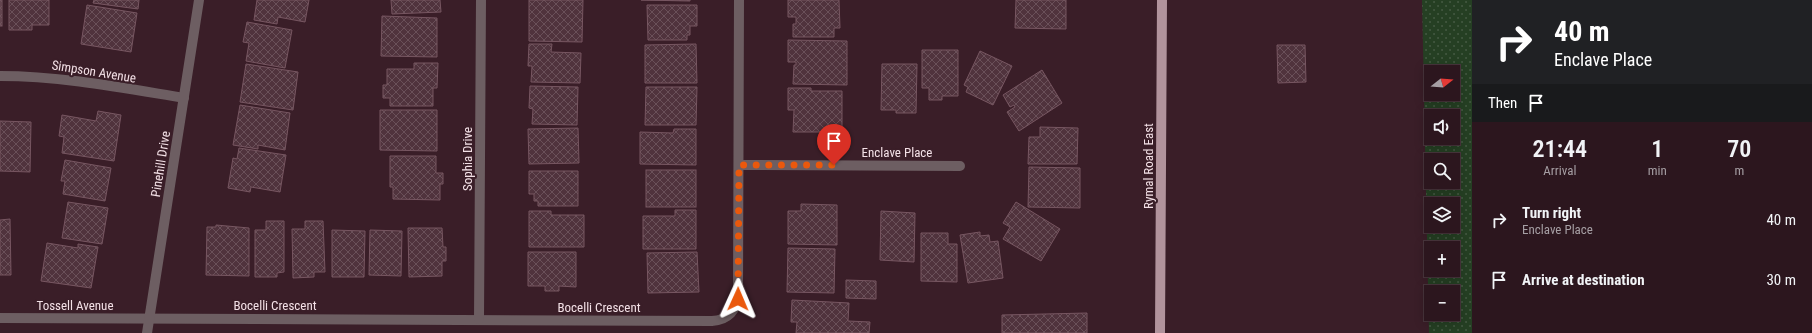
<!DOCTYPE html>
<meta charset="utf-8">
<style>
body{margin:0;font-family:"Roboto Condensed",sans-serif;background:#341f27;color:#f1f3f6;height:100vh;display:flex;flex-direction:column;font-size:15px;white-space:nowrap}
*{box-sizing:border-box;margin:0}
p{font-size:13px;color:#a69fa4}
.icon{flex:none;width:22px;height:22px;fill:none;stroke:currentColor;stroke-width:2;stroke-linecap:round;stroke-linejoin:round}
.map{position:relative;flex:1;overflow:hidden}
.sheet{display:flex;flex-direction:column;background:#2c161e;width:340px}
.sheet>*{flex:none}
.banner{background:#202124;color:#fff;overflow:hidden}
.needle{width:26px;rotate:73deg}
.tools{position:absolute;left:1424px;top:65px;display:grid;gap:8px}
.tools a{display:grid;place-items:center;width:36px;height:36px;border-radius:0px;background:#2c161e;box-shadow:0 2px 10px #0003,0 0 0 1px #48353c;font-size:20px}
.pin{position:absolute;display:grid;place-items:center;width:34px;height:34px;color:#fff;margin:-41px -17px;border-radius:50% 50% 50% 0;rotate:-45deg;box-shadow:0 0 4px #0007}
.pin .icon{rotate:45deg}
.me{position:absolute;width:44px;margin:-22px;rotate:1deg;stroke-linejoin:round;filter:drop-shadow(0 0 3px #0008)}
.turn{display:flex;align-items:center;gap:14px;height:84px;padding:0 16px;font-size:18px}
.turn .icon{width:52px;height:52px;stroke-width:2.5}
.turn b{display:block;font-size:28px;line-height:34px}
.then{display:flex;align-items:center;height:38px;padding:0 16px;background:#0003;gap:8px;font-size:15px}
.eta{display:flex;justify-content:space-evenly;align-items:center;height:68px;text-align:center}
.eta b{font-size:24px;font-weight:600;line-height:28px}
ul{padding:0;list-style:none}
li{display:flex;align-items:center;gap:12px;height:60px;padding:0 16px}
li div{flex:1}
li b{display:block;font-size:15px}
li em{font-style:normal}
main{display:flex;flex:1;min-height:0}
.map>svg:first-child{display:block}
.park{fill:url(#park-dots);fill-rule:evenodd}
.building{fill:url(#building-cross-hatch);stroke:#775661}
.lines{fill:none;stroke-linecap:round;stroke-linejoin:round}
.minor{stroke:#6d5e62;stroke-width:10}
.major{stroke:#b1939c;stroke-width:10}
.route{stroke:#ea580c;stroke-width:7;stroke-dasharray:0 12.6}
.labels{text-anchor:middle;stroke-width:4;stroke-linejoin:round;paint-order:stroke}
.street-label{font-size:13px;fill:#f3e0e6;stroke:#3a1e28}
</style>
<main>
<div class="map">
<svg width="1472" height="333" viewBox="0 0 1472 333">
<defs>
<pattern id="park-dots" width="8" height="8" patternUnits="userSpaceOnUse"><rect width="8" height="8" fill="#253f23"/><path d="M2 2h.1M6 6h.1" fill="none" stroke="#455a43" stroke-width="1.8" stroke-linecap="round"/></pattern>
<pattern id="building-cross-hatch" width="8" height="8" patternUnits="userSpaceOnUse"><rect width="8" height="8" fill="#50333d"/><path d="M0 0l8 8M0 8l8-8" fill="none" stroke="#6a5059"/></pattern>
</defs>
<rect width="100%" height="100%" fill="#3a1e28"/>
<path class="park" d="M1422 0H1472V333H1429ZM1431 72H1453V94H1431ZM1431 116H1453V138H1431ZM1431 160H1453V182H1431ZM1431 204H1453V226H1431ZM1431 248H1453V270H1431ZM1431 292H1453V314H1431Z"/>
<g class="building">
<rect x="0" y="0" width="2" height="26"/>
<path d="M9 0H49V25H32V30H9Z"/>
<path d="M94 0H139L138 9 93 3Z"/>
<path d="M257 0H309L305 22 278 17 277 24 254 20Z"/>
<path d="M391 0H440L441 12 392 14Z"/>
<path d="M529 0H583L582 42 529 41Z"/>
<path d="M641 0H690V1Z"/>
<path d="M788 0H839L840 28H834V37H793V24H796V17H788Z"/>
<path d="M1016 0H1066V29L1015 28Z"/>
<path d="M87 5 137 13 131 52 81 44Z"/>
<path d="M647 5H697V26H690V35H687V40H648Z"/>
<path d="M382 16 437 18V57L381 56Z"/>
<path d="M247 22 292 30 285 68 246 61 249 43 243 42Z"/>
<path d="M788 40 847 41V85L793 84 794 65H796V62H788Z"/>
<path d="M529 44H552L551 52 581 53 580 83 531 82 532 66H528Z"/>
<path d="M696 44 697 83H645V45Z"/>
<path d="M1277 45H1305L1306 82 1278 83Z"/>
<path d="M922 50H958V96H942V100H929V88H922Z"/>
<path d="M980 51 1012 66 993 105 966 92 968 87 964 85Z"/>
<path d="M414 63H438L437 88H433V106H390V98H383V85H387V69H414Z"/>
<path d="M246 64 298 72 293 110 240 102Z"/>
<path d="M882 64H917L916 113H896V110H881Z"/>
<path d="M1042 70 1062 103 1019 131 1007 112 1015 107 1014 105 1010 107 1003 95Z"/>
<path d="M530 86 578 87 577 125 532 124 533 109 529 108Z"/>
<path d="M646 87H697L696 125H645Z"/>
<path d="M788 88H811V91H842V132H793L794 110H788Z"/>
<path d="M240 105 290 113 285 150 258 145V149L233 145Z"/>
<path d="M380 110H437V151L380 150Z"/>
<path d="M98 111 121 115 114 161 62 153 64 137 59 136 62 115 96 121Z"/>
<path d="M0 121 31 122 30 172 0 171Z"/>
<path d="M1040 127 1078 128 1077 164H1028L1029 137H1040Z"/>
<path d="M578 128 579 163 529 164 528 129Z"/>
<path d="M674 129H696V165L640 164V132L673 133Z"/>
<path d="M239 148 286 155 280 192 251 187 250 192 228 188 233 158 237 159Z"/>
<path d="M390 156H436V173H443V184H440V200L393 199V187H390Z"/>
<path d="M65 160 111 168 105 201 63 194 65 181H61Z"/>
<path d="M1029 167 1080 168V208L1028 207Z"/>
<rect x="646" y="170" width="50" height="37"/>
<path d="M529 171H578V206H538V201H534V194H529Z"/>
<path d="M68 202 108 208 102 244 62 238Z"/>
<path d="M1016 202 1060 229 1041 261 1003 239 1010 227 1003 223Z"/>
<path d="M801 204 837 205V245L788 244V211H801Z"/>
<path d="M675 210H696V249H643V216H675Z"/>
<path d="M529 211H551V215H584V247H529Z"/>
<path d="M881 211 915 213 914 262 880 260Z"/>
<path d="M10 219 11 275H0V220Z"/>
<path d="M266 221H284V272L277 273V277H255V230H266Z"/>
<path d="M305 221H323L325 272H314V277L293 278 292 229H305Z"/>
<path d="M216 225 249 228V276L206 275 207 227H216Z"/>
<path d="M408 228H442L443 247H446V261H442V276L409 277Z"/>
<path d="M332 230 365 231 364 277H332Z"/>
<path d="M370 230 402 231 401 276 369 275Z"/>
<path d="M980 232V236L989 235 990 242 998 241 1003 278 968 283 960 235Z"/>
<path d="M921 233H948V244H957V282L921 281Z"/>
<path d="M47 243 78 248V244L98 247 91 288 41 281Z"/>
<path d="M788 248 835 249 834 293 787 292Z"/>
<path d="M528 252H576V287L559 286V291H545V286H528Z"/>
<path d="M697 252 699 292 648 293 647 253Z"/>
<path d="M846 280 876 281V299L846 298Z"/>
<path d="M792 300 849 303 848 321 870 322 869 333H796L797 322H791Z"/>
<path d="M1087 313V333H1002V315Z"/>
</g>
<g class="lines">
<g class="minor">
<path d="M0 76C62 76 123 88 184 98"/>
<path d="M739 165 960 166"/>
<path d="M0 318 712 321C728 320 737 310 738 295L739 0"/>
<path d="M479 319 481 0"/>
<path d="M147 333 199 0"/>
</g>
<path class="major" d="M1160 333 1162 0"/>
</g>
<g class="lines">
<path class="route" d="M738 299 739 165H834"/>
</g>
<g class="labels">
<g class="street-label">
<text transform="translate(94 71) rotate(9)" y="5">Simpson Avenue</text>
<text x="897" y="157">Enclave Place</text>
<text transform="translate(467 159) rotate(-90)" y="5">Sophia Drive</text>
<text transform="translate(160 164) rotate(-81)" y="5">Pinehill Drive</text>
<text transform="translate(1148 166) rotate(-90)" y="5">Rymal Road East</text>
<text x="75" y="310">Tossell Avenue</text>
<text x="275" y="310">Bocelli Crescent</text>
<text x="599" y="312">Bocelli Crescent</text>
</g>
</g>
</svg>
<div class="tools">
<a><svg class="needle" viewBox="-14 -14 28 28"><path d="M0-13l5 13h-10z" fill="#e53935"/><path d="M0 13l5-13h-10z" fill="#a69fa4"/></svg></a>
<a><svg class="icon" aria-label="sound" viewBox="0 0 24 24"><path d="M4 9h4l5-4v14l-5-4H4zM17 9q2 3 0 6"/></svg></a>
<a><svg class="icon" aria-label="search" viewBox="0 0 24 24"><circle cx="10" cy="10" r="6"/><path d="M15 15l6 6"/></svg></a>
<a><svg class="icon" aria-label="layers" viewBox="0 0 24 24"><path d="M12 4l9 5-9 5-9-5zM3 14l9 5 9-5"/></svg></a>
<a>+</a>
<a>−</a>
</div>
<div class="pin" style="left:834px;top:165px;background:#d93025"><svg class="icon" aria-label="arrive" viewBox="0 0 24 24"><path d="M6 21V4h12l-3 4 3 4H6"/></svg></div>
<svg class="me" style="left:738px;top:299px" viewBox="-20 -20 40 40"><path d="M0-17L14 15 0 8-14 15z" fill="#ea580c" stroke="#fff" stroke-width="4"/></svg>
</div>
<section class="sheet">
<div class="banner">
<div class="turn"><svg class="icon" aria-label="right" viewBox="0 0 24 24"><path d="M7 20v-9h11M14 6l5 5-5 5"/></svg><div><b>40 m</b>Enclave Place</div></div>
<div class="then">Then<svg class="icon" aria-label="arrive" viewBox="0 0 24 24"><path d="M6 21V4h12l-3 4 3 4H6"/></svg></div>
</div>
<div class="eta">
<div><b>21:44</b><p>Arrival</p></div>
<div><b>1</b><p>min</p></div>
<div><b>70</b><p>m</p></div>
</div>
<ul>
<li><svg class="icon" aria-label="right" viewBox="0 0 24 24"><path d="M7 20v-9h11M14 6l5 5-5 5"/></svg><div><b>Turn right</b><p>Enclave Place</p></div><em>40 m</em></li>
<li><svg class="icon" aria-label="arrive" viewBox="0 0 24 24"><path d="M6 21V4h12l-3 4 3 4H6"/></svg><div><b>Arrive at destination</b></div><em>30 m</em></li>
</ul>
</section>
</main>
